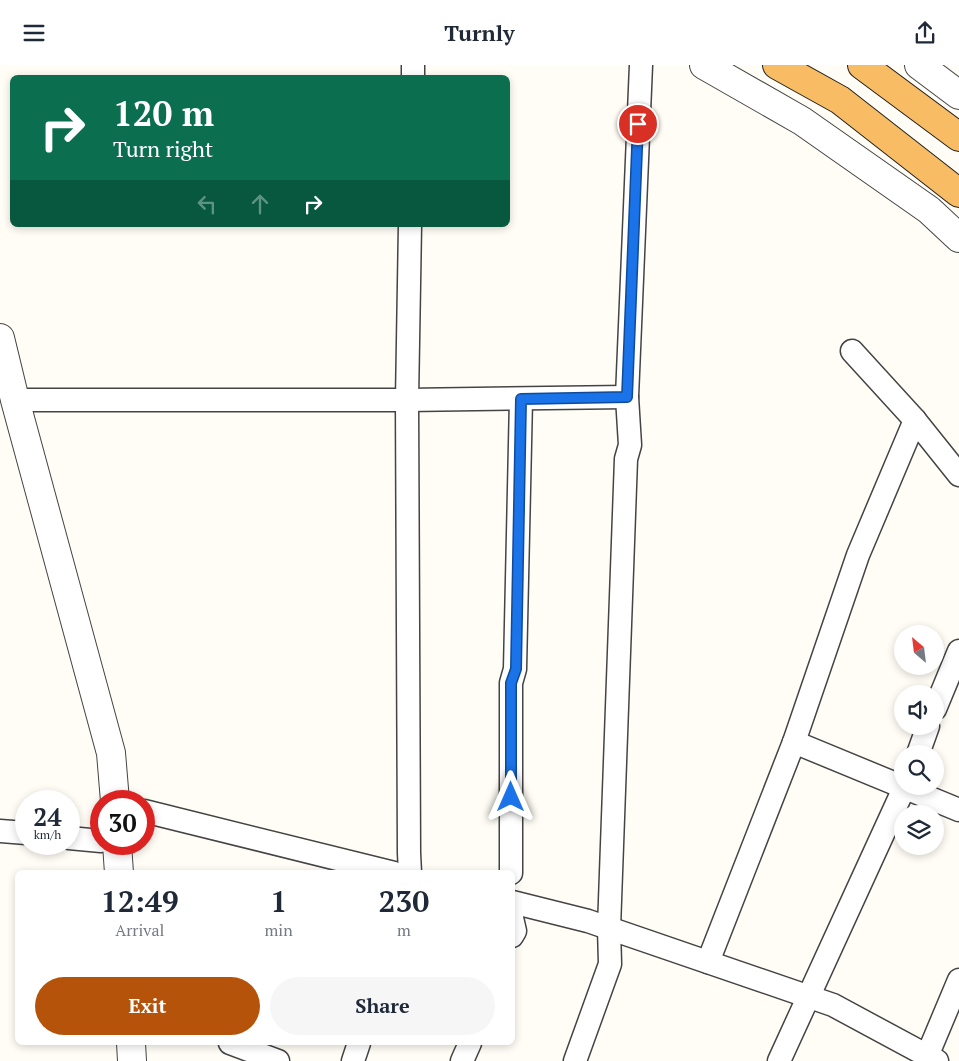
<!DOCTYPE html>
<style>
body{margin:0;font-family:"PT Serif",serif;background:#f6f6f7;color:#1f2937;height:100vh;display:flex;flex-direction:column;font-size:19px;white-space:nowrap}
*{box-sizing:border-box;margin:0}
p{font-size:16px;color:#747a83}
.icon{flex:none;width:28px;height:28px;fill:none;stroke:currentColor;stroke-width:2;stroke-linecap:round;stroke-linejoin:round}
.map{position:relative;flex:1;overflow:hidden}
.side{position:absolute;left:15px;top:805px;width:500px;height:175px;display:flex;flex-direction:column;background:#fff;border-radius:8px;box-shadow:0 2px 8px #0003}
.side>*{flex:none}
.guide{position:absolute;left:10px;top:10px;width:500px;height:152px;border-radius:8px;box-shadow:0 2px 8px #0003;background:#0b6e4f;color:#fff;overflow:hidden}
.needle{width:32px;rotate:332deg}
.tools{position:absolute;left:894px;top:560px;display:grid;gap:10px}
.tools a{display:grid;place-items:center;width:50px;height:50px;border-radius:50%;background:#fff;box-shadow:0 2px 8px #0003;font-size:25px}
.speed{position:absolute;left:15px;top:725px;display:flex;gap:10px;font-size:25px;font-weight:700;text-align:center}
.speed>*{display:grid;place-content:center;width:65px;height:65px;border-radius:50%;background:#fff;box-shadow:0 2px 8px #0003;line-height:1}
.speed small{font-size:12px;font-weight:400}
.speed .limit{border:8px solid #d22;background:#fff;color:#111}
.pin{position:absolute;display:grid;place-items:center;width:42px;height:42px;color:#fff;margin:-21px;border:2px solid #fff;border-radius:50%;box-shadow:0 1px 5px #0007}
.me{position:absolute;width:55px;margin:-28px;rotate:0deg;stroke-linejoin:round;filter:drop-shadow(0 0 4px #0008)}
.turn{display:flex;align-items:center;gap:18px;height:105px;padding:0 20px;font-size:22px}
.turn .icon{width:65px;height:65px;stroke-width:2.5}
.turn b{display:block;font-size:35px;line-height:42px}
.lanes{display:flex;align-items:center;height:48px;padding:0 20px;background:#0003;justify-content:center;gap:25px;direction:ltr}
.lanes .off{opacity:.35}
.eta{display:flex;justify-content:space-evenly;align-items:center;height:85px;text-align:center}
.eta b{font-size:30px;font-weight:700;line-height:35px}
.cta{display:flex;gap:10px;margin-top:auto;padding:10px 20px}
.cta a{flex:1;height:58px;border-radius:30px;background:#b45309;color:#fff;font-size:20px;font-weight:700;line-height:58px;text-align:center}
.cta a+a{background:#f6f6f7;color:#1f2937}
header{display:flex;justify-content:space-between;align-items:center;height:65px;padding:0 20px;background:#fff;font-size:22px;font-weight:700}
.map>svg:first-child{display:block}
.lines{fill:none;stroke-linecap:round;stroke-linejoin:round}
.minor-casing{stroke:#444;stroke-width:25}
.tertiary-casing{stroke:#444;stroke-width:30}
.trunk-casing{stroke:#222;stroke-width:30}
.minor{stroke:#fff;stroke-width:22}
.tertiary{stroke:#fff;stroke-width:28}
.trunk{stroke:#f7bc64;stroke-width:28}
.route-casing{stroke:#114b97;stroke-width:12}
.route{stroke:#1a73e8;stroke-width:9}
</style>
<header><svg class="icon" aria-label="menu" viewBox="0 0 24 24"><path d="M4 6h16M4 12h16M4 18h16"/></svg>Turnly<svg class="icon" aria-label="share" viewBox="0 0 24 24"><path d="M12 15V3M7 8l5-5 5 5M5 13v7h14v-7"/></svg></header>
<div class="map">
<svg width="959" height="996" viewBox="0 0 959 996">
<rect width="100%" height="100%" fill="#fffdf5"/>
<g class="lines">
<defs>
<g id="minor">
<path d="M413 12V0"/>
<path d="M410 160 407 335 409 788 410 808"/>
<path d="M852 286 915 355 959 410"/>
<path d="M15 335H407L627 332"/>
<path d="M935 644 959 586"/>
<path d="M794 677 959 745"/>
<path d="M918 689 928 661"/>
<path d="M144 746 394 808"/>
<path d="M0 766 26 768"/>
<path d="M69 773 101 776"/>
<path d="M511 808V618L515 604 521 334"/>
<path d="M512 837 588 856 833 940 937 996"/>
<path d="M512 853 515 866 512 871"/>
<path d="M708 897 794 677 858 490 915 355"/>
<path d="M230 978 278 996"/>
<path d="M353 996 359 978"/>
<path d="M462 996 470 978"/>
<path d="M575 996 610 899 609 863 626 394 630 380 627 332 641 0"/>
<path d="M779 996 905 721"/>
<path d="M925 996 959 915"/>
</g>
<g id="tertiary">
<path d="M704 0 802 56 929 145 959 173"/>
<path d="M919 0 959 30"/>
<path d="M0 273 15 335 111 688 115 736"/>
<path d="M117 779 119 808"/>
<path d="M131 978 132 996"/>
</g>
<g id="trunk">
<path d="M777 0 840 35 959 128"/>
<path d="M862 0 959 72"/>
</g>
</defs>
<use href="#minor" class="minor-casing"/>
<use href="#tertiary" class="tertiary-casing"/>
<use href="#trunk" class="trunk-casing"/>
<use href="#minor" class="minor"/>
<use href="#tertiary" class="tertiary"/>
<use href="#trunk" class="trunk"/>
</g>
<g class="lines">
<defs>
<path id="route" d="M511 732V618L516 604 521 334 627 332 638 59"/>
</defs>
<use href="#route" class="route-casing"/>
<use href="#route" class="route"/>
</g>
</svg>
<div class="tools">
<a><svg class="needle" viewBox="-14 -14 28 28"><path d="M0-13l5 13h-10z" fill="#e53935"/><path d="M0 13l5-13h-10z" fill="#747a83"/></svg></a>
<a><svg class="icon" aria-label="sound" viewBox="0 0 24 24"><path d="M4 9h4l5-4v14l-5-4H4zM17 9q2 3 0 6"/></svg></a>
<a><svg class="icon" aria-label="search" viewBox="0 0 24 24"><circle cx="10" cy="10" r="6"/><path d="M15 15l6 6"/></svg></a>
<a><svg class="icon" aria-label="layers" viewBox="0 0 24 24"><path d="M12 4l9 5-9 5-9-5zM3 14l9 5 9-5"/></svg></a>
</div>
<div class="speed"><div>24<small>km/h</small></div><div class="limit">30</div></div>
<div class="pin" style="left:638px;top:59px;background:#d93025"><svg class="icon" aria-label="arrive" viewBox="0 0 24 24"><path d="M6 21V4h12l-3 4 3 4H6"/></svg></div>
<svg class="me" style="left:511px;top:732px" viewBox="-20 -20 40 40"><path d="M0-17L14 15 0 8-14 15z" fill="#1a73e8" stroke="#fff" stroke-width="4"/></svg>
<div class="guide">
<div class="turn"><svg class="icon" aria-label="right" viewBox="0 0 24 24"><path d="M7 20v-9h11M14 6l5 5-5 5"/></svg><div><b>120 m</b>Turn right</div></div>
<div class="lanes"><svg class="icon off" aria-label="left" viewBox="0 0 24 24"><path d="M17 20v-9H6M10 6l-5 5 5 5"/></svg><svg class="icon off" aria-label="ahead" viewBox="0 0 24 24"><path d="M12 20V5M6 11l6-6 6 6"/></svg><svg class="icon" aria-label="right" viewBox="0 0 24 24"><path d="M7 20v-9h11M14 6l5 5-5 5"/></svg></div>
</div>
<section class="side">
<div class="eta">
<div><b>12:49</b><p>Arrival</p></div>
<div><b>1</b><p>min</p></div>
<div><b>230</b><p>m</p></div>
</div>
<div class="cta"><a>Exit</a><a>Share</a></div>
</section>
</div>
